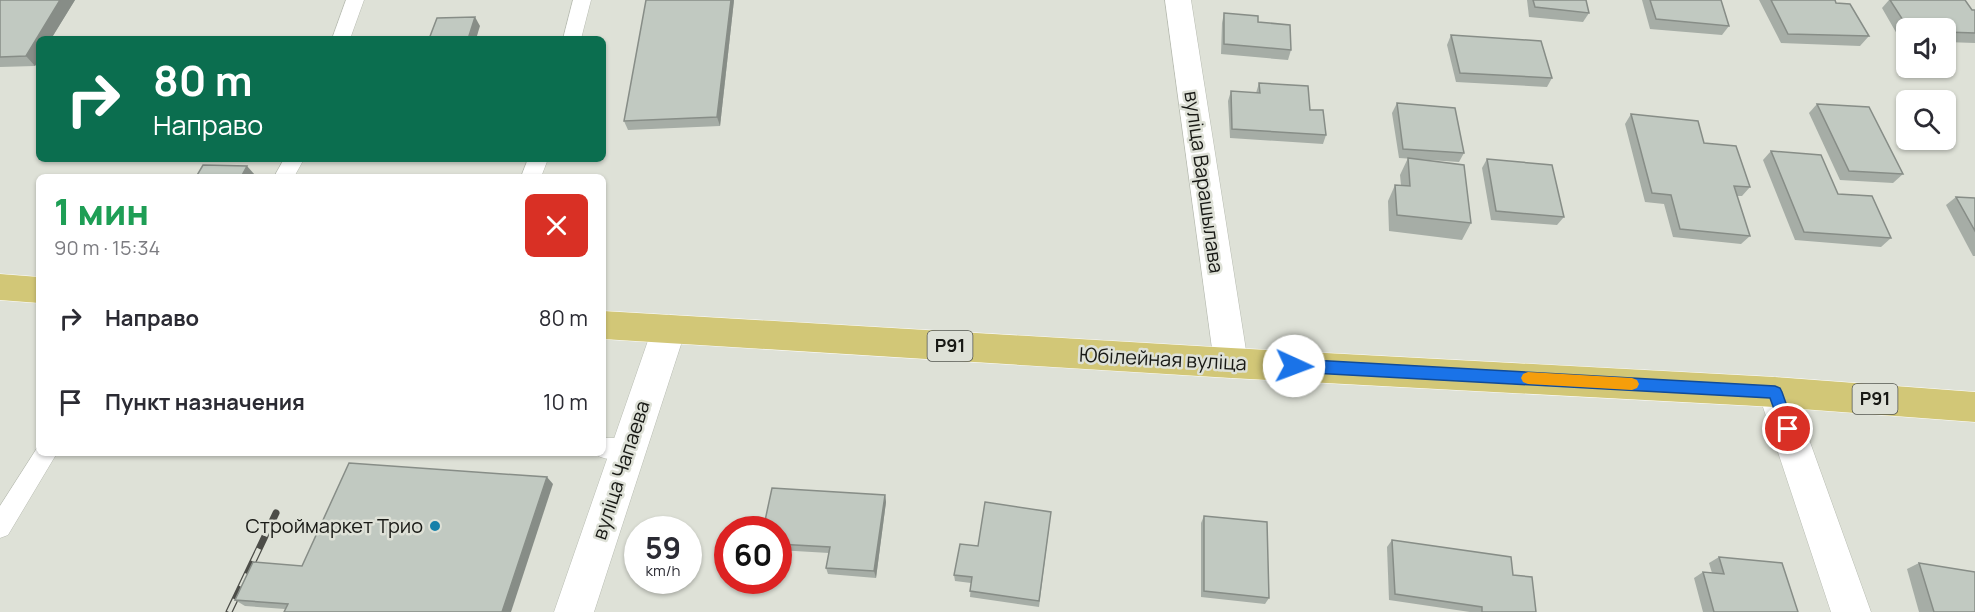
<!DOCTYPE html>
<html lang="ru">
<meta charset="utf-8">
<style>
body{margin:0;font-family:Manrope,sans-serif;background:#f2f2f3;color:#2b2b33;height:100vh;display:flex;flex-direction:column;font-size:22px;white-space:nowrap}
*{box-sizing:border-box;margin:0}
p{font-size:20px;color:#7c7c81}
.icon{flex:none;width:33px;height:33px;fill:none;stroke:currentColor;stroke-width:2;stroke-linecap:round;stroke-linejoin:round}
.map{position:relative;flex:1;overflow:hidden}
.drawer{position:absolute;left:36px;top:174px;width:570px;height:282px;display:flex;flex-direction:column;background:#fff;border-radius:9px;box-shadow:0 2px 4px #0004}
.drawer>*{flex:none}
.hud{position:absolute;left:36px;top:36px;width:570px;height:126px;border-radius:9px;box-shadow:0 2px 4px #0004;background:#0b6e4f;color:#fff;overflow:hidden}
.tools{position:absolute;left:1896px;top:18px;display:grid;gap:12px}
.tools a{display:grid;place-items:center;width:60px;height:60px;border-radius:9px;background:#fff;box-shadow:0 2px 4px #0004;font-size:30px}
.speed{position:absolute;left:624px;top:516px;display:flex;gap:12px;font-size:30px;font-weight:700;text-align:center}
.speed>*{display:grid;place-content:center;width:78px;height:78px;border-radius:50%;background:#fff;box-shadow:0 2px 4px #0004;line-height:1}
.speed small{font-size:15px;font-weight:400}
.speed .limit{border:9px solid #d22;background:#fff;color:#111}
.pin{position:absolute;display:grid;place-items:center;width:51px;height:51px;color:#fff;margin:-26px;border:3px solid #fff;border-radius:50%;box-shadow:0 2px 6px #0007}
.me{position:absolute;width:66px;margin:-33px;rotate:92deg;stroke-linejoin:round;filter:drop-shadow(0 0 4px #0008)}
.turn{display:flex;align-items:center;gap:21px;height:126px;padding:0 18px;font-size:27px}
.turn .icon{width:78px;height:78px;stroke-width:2.5}
.turn b{display:block;font-size:42px;line-height:51px}
.round{display:grid;place-items:center;flex:none;width:63px;height:63px;border-radius:9px;background:#f2f2f3}
.summary{display:flex;align-items:center;justify-content:space-between;height:102px;padding:0 18px}
h1{font-size:36px;font-weight:800;line-height:45px;color:#1e9e55}
ul{padding:0;list-style:none}
li{display:flex;align-items:center;gap:18px;height:84px;padding:0 18px}
li div{flex:1}
li b{display:block;font-size:22px}
li em{font-style:normal}
.map>svg:first-child{display:block}
.lines{fill:none;stroke-linecap:round;stroke-linejoin:round}
.lane-casing{stroke:#b7bbb1;stroke-width:1}
.street-casing{stroke:#b7bbb1;stroke-width:1}
.primary-casing{stroke:#fff;stroke-width:1}
.lane{fill:#fff;fill-rule:evenodd}
.street{fill:#fff;fill-rule:evenodd}
.primary{fill:#d2c777;fill-rule:evenodd}
.rail-casing{stroke:#4c4d48;stroke-width:7}
.rail{stroke:#dee1d7;stroke-width:4.5;stroke-dasharray:14;stroke-linecap:butt}
.wall{fill:#a6ada6}
.shaded-wall{fill:#878d87}
.building{fill:#c1c9c1;stroke:#878d87;stroke-width:1.5}
.route{fill:#1a73e8;stroke:#114b97;stroke-width:1.5}
.slow{fill:#f59e0b}
.poi-dot{fill:#1680a9;stroke:#dee1d7;stroke-width:2}
.labels{text-anchor:middle;stroke-width:5;stroke-linejoin:round;paint-order:stroke}
.shield{fill:#dee1d7;stroke:#53554f;stroke-width:1.5}
.shield-label{font-size:18px;font-weight:bold;fill:#181915}
.street-label{font-size:20px;fill:#181915;stroke:#dee1d7}
.poi-label{font-size:20px;fill:#181915;stroke:#dee1d7;text-anchor:end}
</style>
<div class="map">
<svg width="1975" height="612" viewBox="0 0 1975 612">
<rect width="100%" height="100%" fill="#dee1d7"/>
<g class="lines">
<defs>
<g id="lane">
<path d="M346 0H364L350 39H332Z"/>
<path d="M573 0H591L581 39H563Z"/>
<path d="M284 159H304L294 177H274Z"/>
<path d="M528 159H548L541 177H521Z"/>
<path d="M603 438H628L636 441 639 448 636 455C624 460 604 462 594 453H603Z"/>
<path d="M39 445V453H57L8 535 0 538V506Z"/>
</g>
<g id="street">
<path d="M1165 0H1191L1248 363 1243 373 1231 378 1219 373 1214 363Z"/>
<path d="M669 315 681 319 686 329 594 612H554L652 329 657 319Z"/>
<path d="M1775 377 1787 381 1792 392 1871 612H1831L1758 392 1763 381Z"/>
</g>
<g id="primary">
<path d="M0 274 39 277V303L0 300Z"/>
<path d="M603 311 1231 348 1775 377 1975 392V422L1775 407 1231 378 603 339Z"/>
</g>
</defs>
<use href="#lane" class="lane-casing"/>
<use href="#street" class="street-casing"/>
<use href="#primary" class="primary-casing"/>
<use href="#lane" class="lane"/>
<use href="#street" class="street"/>
<use href="#primary" class="primary"/>
<defs>
<path id="rail" d="M229 612 276 513"/>
</defs>
<use href="#rail" class="rail-casing"/>
<use href="#rail" class="rail"/>
</g>
<g class="wall">
<path d="M0 0H75L51 39H39V59L35 66 0 67Z"/>
<path d="M734 0 720 126 628 130 624 121Z"/>
<path d="M1527 0H1586L1589 13 1583 22 1529 17Z"/>
<path d="M1642 0H1721L1729 26 1722 35 1650 29Z"/>
<path d="M1759 0H1835L1836 3 1869 36 1860 46 1781 43Z"/>
<path d="M1889 0H1965L1972 10H1975V43L1946 42V28H1906V41H1901L1882 8Z"/>
<path d="M1224 13 1258 22 1291 50 1288 60 1221 54 1222 23Z"/>
<path d="M1451 35 1552 78 1547 87 1456 82 1447 45Z"/>
<path d="M1259 83 1310 110 1326 135 1323 144 1230 138 1228 101 1231 91 1256 93Z"/>
<path d="M1397 103 1464 153 1459 162 1399 158 1392 113Z"/>
<path d="M1817 104 1903 174 1893 183 1840 180 1809 113Z"/>
<path d="M1631 114 1704 143 1750 187 1742 196H1737L1750 236 1741 244 1673 237 1664 204 1645 202 1625 124Z"/>
<path d="M1771 151 1891 238 1881 247 1795 240 1763 160Z"/>
<path d="M1408 158 1471 223 1462 240 1389 231 1388 201 1395 185H1401L1400 175Z"/>
<path d="M1487 159 1564 217 1557 225 1491 220 1482 168Z"/>
<path d="M1956 197 1975 198V256H1973L1946 205Z"/>
<path d="M553 484 285 609 245 606 235 600 302 566Z"/>
<path d="M885 495 886 502 876 578 828 574 826 568 829 553 778 550V530Z"/>
<path d="M1051 512 1039 607 970 597 971 583 955 581 954 575 978 546Z"/>
<path d="M1204 516 1269 598 1265 604 1201 597V523Z"/>
<path d="M1392 540 1513 575 1536 612H1470L1389 600 1387 547Z"/>
<path d="M1719 557 1798 612H1703L1694 578 1703 572 1712 573 1709 563Z"/>
<path d="M1919 563 1975 612H1919L1907 569Z"/>
</g>
<g class="shaded-wall">
<path d="M60 0H75L51 39H39V59L35 66 26 56Z"/>
<path d="M731 0H734L720 126 717 117Z"/>
<path d="M475 17 480 26 476 39H468Z"/>
<path d="M247 166 255 175 253 177H241Z"/>
<path d="M547 477 553 484 511 612H502Z"/>
<path d="M885 495 886 502 876 578 874 571Z"/>
</g>
<g class="building">
<path d="M0 0H60L26 56 0 57Z"/>
<path d="M646 0H731L717 117 624 121Z"/>
<path d="M1533 0H1586L1589 13 1535 7Z"/>
<path d="M1650 0H1721L1729 26 1656 19Z"/>
<path d="M1771 0H1835L1836 3 1850 4 1869 36 1788 34Z"/>
<path d="M1890 0H1965L1972 10H1975V33L1946 32V28H1908Z"/>
<path d="M1224 13 1258 16V22L1290 25 1291 50 1224 44Z"/>
<path d="M475 17 468 39H429L437 18Z"/>
<path d="M1451 35 1541 41 1552 78 1460 73Z"/>
<path d="M1259 83 1308 86 1310 110H1323L1326 135 1232 129 1231 91 1260 93Z"/>
<path d="M1397 103 1455 108 1464 153 1403 149Z"/>
<path d="M1817 104 1869 107 1903 174 1849 171Z"/>
<path d="M1631 114 1698 121 1704 143 1736 146 1750 187 1734 186 1750 236 1680 229 1671 195 1652 193Z"/>
<path d="M1771 151 1821 155 1838 194 1872 196 1891 238 1804 232Z"/>
<path d="M1408 158 1464 165 1471 223 1397 215 1395 185 1410 186Z"/>
<path d="M1487 159 1552 165 1564 217 1496 211Z"/>
<path d="M203 165 247 166 241 177H196Z"/>
<path d="M1956 197 1975 198V231Z"/>
<path d="M349 463 547 477 502 612H284L288 604 235 600 253 562 302 566Z"/>
<path d="M772 488 885 495 874 571 826 568 830 547 778 544V530H763Z"/>
<path d="M985 502 1051 512 1039 601 970 591 972 577 954 575 960 544 978 546Z"/>
<path d="M1204 516 1267 522 1269 598 1204 591Z"/>
<path d="M1392 540 1511 557 1513 575 1532 577 1536 612H1482V607L1395 594Z"/>
<path d="M1719 557 1782 563 1798 612H1714L1703 572 1724 574Z"/>
<path d="M1919 563 1975 572V612H1934Z"/>
</g>
<path class="route" d="M1294 359 1775 386 1780 388 1782 392 1795 429 1793 434 1788 436 1783 434 1770 398 1294 372 1289 370 1287 366 1289 361Z"/>
<path class="slow" d="M1528 372 1632 378 1637 380 1639 384 1637 388 1632 390 1528 384 1523 382 1521 378 1523 374Z"/>
<circle class="poi-dot" cx="435" cy="526" r="6"/>
<g class="labels">
<g class="shield">
<rect x="927.5" y="331" width="45" height="30" rx="4.5"/>
<rect x="1852.5" y="384" width="45" height="30" rx="4.5"/>
</g>
<g class="shield-label">
<text x="950" y="352">Р91</text>
<text x="1875" y="405">Р91</text>
</g>
<g class="street-label">
<text transform="translate(1204 182) rotate(82)" y="7">вуліца Варашылава</text>
<text transform="translate(1163 359) rotate(3)" y="7">Юбілейная вуліца</text>
<text transform="translate(621 470) rotate(-72)" y="7">вуліца Чапаева</text>
</g>
<g class="poi-label">
<text x="423" y="533">Строймаркет Трио</text>
</g>
</g>
</svg>
<div class="tools">
<a><svg class="icon" aria-label="sound" viewBox="0 0 24 24"><path d="M4 9h4l5-4v14l-5-4H4zM17 9q2 3 0 6"/></svg></a>
<a><svg class="icon" aria-label="search" viewBox="0 0 24 24"><circle cx="10" cy="10" r="6"/><path d="M15 15l6 6"/></svg></a>
</div>
<div class="speed"><div>59<small>km/h</small></div><div class="limit">60</div></div>
<div class="pin" style="left:1788px;top:429px;background:#d93025"><svg class="icon" aria-label="arrive" viewBox="0 0 24 24"><path d="M6 21V4h12l-3 4 3 4H6"/></svg></div>
<svg class="me" style="left:1294px;top:366px" viewBox="-20 -20 40 40"><circle r="19" fill="#fff"/><path d="M0-13L10 11 0 6-10 11z" fill="#1a73e8"/></svg>
<div class="hud">
<div class="turn"><svg class="icon" aria-label="right" viewBox="0 0 24 24"><path d="M7 20v-9h11M14 6l5 5-5 5"/></svg><div><b>80 m</b>Направо</div></div>
</div>
<section class="drawer">
<div class="summary"><div><h1>1 мин</h1><p>90 m · 15:34</p></div><a class="round" style="background:#d93025;color:#fff"><svg class="icon" aria-label="close" viewBox="0 0 24 24"><path d="M6 6l12 12M18 6L6 18"/></svg></a></div>
<ul>
<li><svg class="icon" aria-label="right" viewBox="0 0 24 24"><path d="M7 20v-9h11M14 6l5 5-5 5"/></svg><div><b>Направо</b></div><em>80 m</em></li>
<li><svg class="icon" aria-label="arrive" viewBox="0 0 24 24"><path d="M6 21V4h12l-3 4 3 4H6"/></svg><div><b>Пункт назначения</b></div><em>10 m</em></li>
</ul>
</section>
</div>
